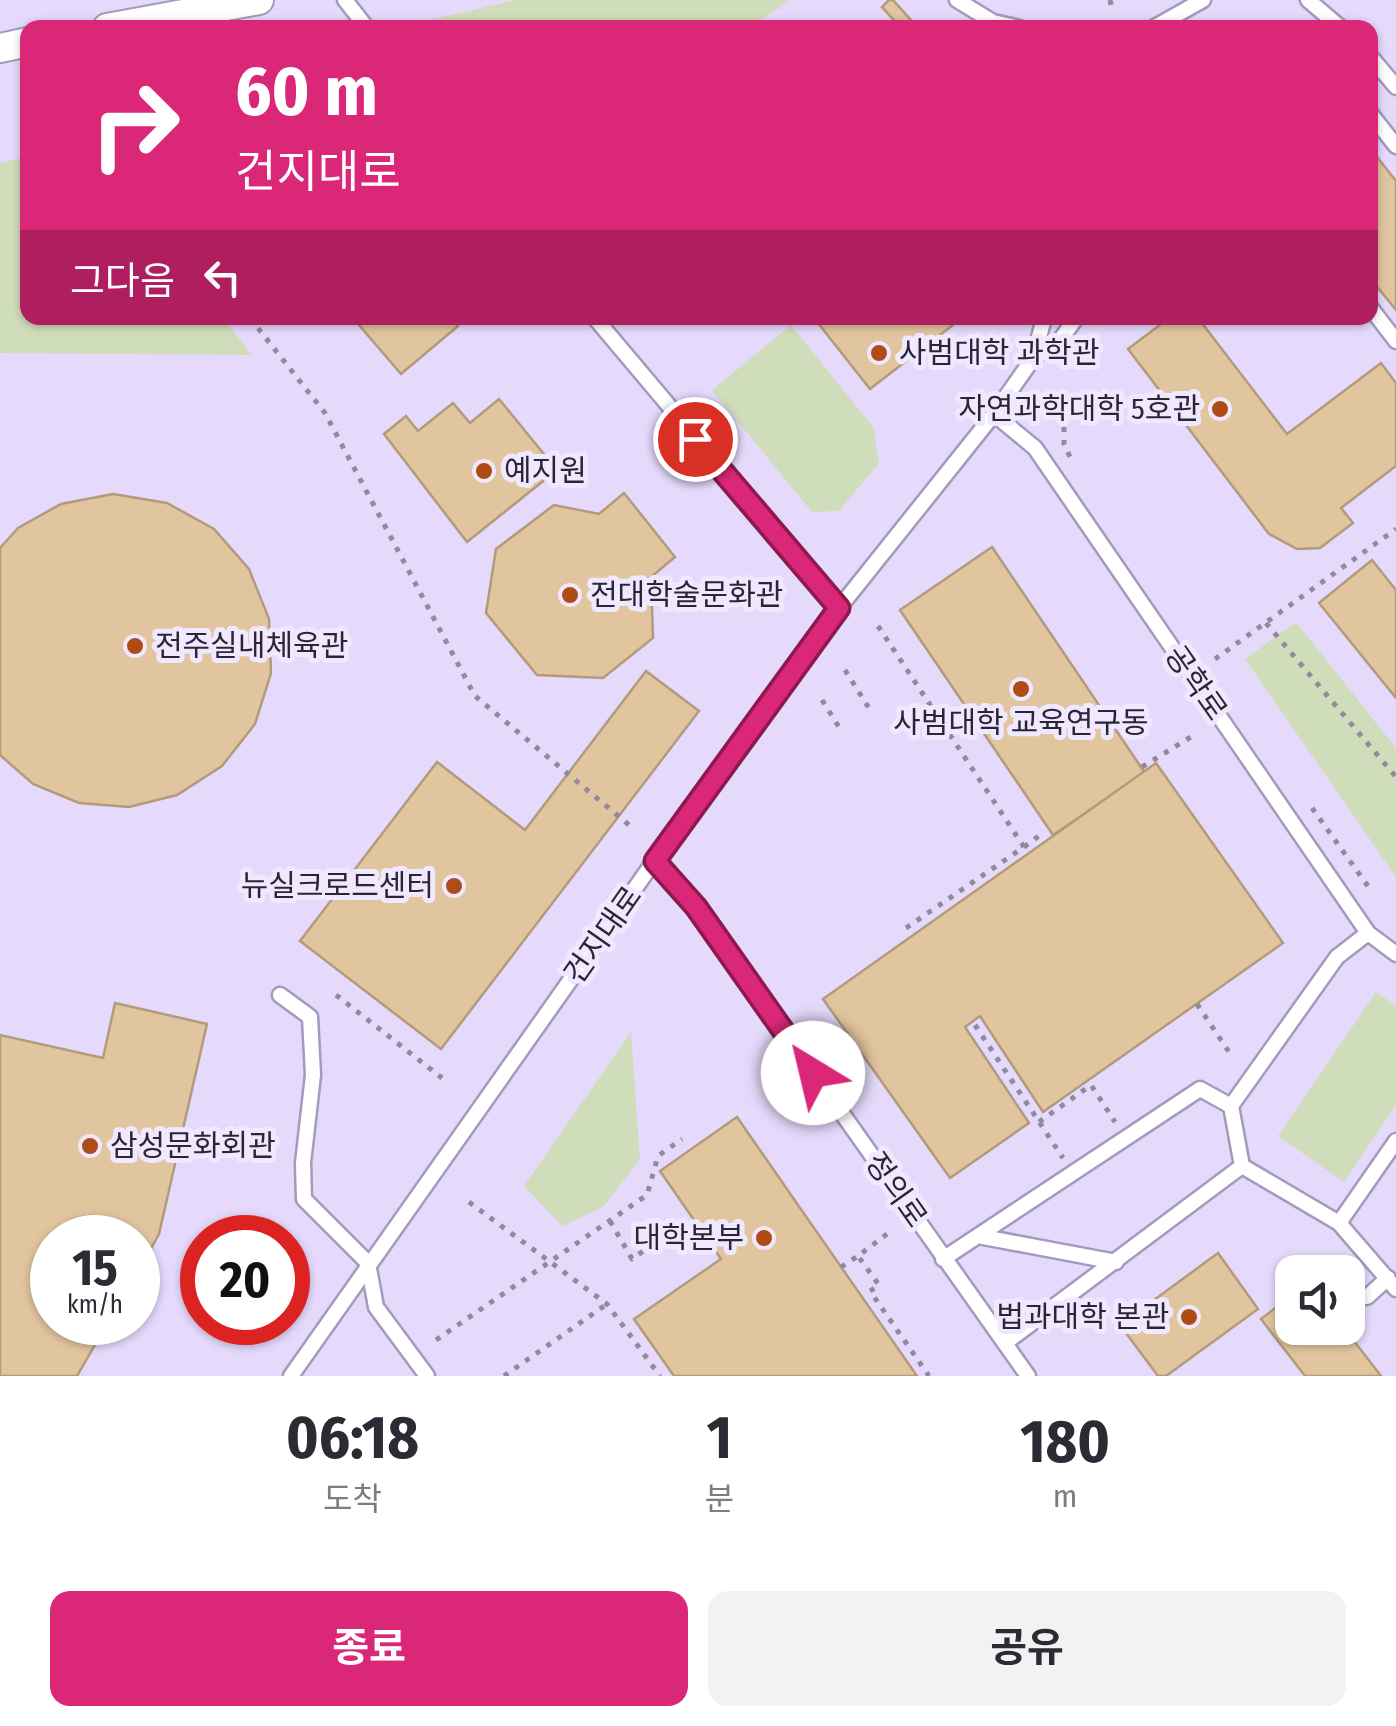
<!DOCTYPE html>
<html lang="ko">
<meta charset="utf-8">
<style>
body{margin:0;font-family:"Fira Sans Condensed","Noto Sans KR",sans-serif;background:#f2f2f3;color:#2b2b33;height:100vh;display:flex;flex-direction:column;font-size:38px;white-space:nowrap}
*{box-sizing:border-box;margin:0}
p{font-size:32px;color:#7c7c81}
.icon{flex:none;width:55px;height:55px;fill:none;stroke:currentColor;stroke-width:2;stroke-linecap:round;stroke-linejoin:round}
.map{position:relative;height:1376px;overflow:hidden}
.drawer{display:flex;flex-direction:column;background:#fff;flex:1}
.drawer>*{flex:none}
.banner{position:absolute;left:20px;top:20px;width:1358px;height:305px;border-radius:20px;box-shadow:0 2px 8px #0004;background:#db2777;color:#fff;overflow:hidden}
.tools{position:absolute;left:1275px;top:1255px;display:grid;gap:20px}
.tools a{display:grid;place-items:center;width:90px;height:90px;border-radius:20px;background:#fff;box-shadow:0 2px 8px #0004;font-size:50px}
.speed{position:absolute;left:30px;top:1215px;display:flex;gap:20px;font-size:50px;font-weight:700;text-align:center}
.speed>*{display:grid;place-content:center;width:130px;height:130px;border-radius:50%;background:#fff;box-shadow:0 2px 8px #0004;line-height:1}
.speed small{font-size:25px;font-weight:400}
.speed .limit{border:15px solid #d22;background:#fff;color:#111}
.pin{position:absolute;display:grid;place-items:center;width:85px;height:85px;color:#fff;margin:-42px;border:5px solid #fff;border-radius:50%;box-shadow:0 2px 10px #0007}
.me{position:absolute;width:110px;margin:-55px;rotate:324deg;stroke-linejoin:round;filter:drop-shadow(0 0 8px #0008)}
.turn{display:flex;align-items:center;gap:35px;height:210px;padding:0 50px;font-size:45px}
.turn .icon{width:130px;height:130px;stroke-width:2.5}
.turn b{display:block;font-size:70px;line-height:85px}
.then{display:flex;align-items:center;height:95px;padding:0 50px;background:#0003;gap:20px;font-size:38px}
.eta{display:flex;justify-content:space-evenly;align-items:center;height:170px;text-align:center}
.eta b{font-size:60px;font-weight:700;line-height:70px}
.primary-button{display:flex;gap:20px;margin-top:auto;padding:20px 50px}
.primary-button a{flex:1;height:115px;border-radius:20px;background:#db2777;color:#fff;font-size:40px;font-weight:700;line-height:115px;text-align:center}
.primary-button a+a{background:#f2f2f3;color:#2b2b33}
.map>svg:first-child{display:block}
.built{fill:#e5dafc;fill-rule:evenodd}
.green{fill:#d0ddba}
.building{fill:#e1c59f;stroke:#b29b7d;stroke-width:2.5}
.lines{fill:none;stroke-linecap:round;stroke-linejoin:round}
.lane-casing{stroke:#a49abb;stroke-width:19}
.street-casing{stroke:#a49abb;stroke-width:32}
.path{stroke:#908a9c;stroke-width:5;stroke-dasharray:5 8;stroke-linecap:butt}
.lane{stroke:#fff;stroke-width:14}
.street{stroke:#fff;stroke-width:28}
.route-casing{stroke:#8e194d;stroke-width:25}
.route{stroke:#db2777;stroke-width:18}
.poi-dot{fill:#af4c15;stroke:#efe8fe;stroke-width:4}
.labels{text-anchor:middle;stroke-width:10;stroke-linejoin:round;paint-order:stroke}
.poi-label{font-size:30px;fill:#2b2634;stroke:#efe8fe;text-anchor:start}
.street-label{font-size:30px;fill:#2b2634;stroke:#efe8fe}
</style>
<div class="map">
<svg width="1396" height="1376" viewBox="0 0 1396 1376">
<rect width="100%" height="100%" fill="#efe8fe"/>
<path class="built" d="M0 0H1396V1376H0ZM28 28H1370V318H28ZM52 1238H138V1322H52ZM202 1238H288V1322H202ZM1292 1272H1348V1328H1292Z"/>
<g class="green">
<path d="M515 0H789L753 27 425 28 421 22Z"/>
<path d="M27 157 28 318H223L252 355 0 353V163Z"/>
<path d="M791 325 873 427 879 463 839 511 812 512 712 390Z"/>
<path d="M1296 622 1396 748V877L1245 659Z"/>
<path d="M1376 992 1396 1006V1105L1344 1182 1278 1136Z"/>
<path d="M631 1032 640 1159 603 1207 562 1226 524 1186Z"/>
</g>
<g class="building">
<path d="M889 0H893L918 28H901L882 7Z"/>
<path d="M1370 148 1396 181V310L1370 278Z"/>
<path d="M353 318H451L458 326 401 374Z"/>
<path d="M814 318H962L870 389Z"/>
<path d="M1169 318H1198L1287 434 1381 363 1396 383V466L1341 508 1353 523 1320 548 1297 549 1269 534 1128 349Z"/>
<path d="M499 399 557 470 467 542 384 434 406 416 418 431 453 403 470 423Z"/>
<path d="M624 493 675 557 651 577 653 638 603 678 537 675 486 613 496 549 554 505 599 514Z"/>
<path d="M113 494 167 503 214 529 249 569 269 619 271 673 255 724 222 766 177 795 129 807 79 803 33 784 0 755V548L18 528 61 504Z"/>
<path d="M992 547 1145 773 1053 835 900 610Z"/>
<path d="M1372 560 1396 590V698L1319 603Z"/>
<path d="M646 671 699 711 441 1049 300 941 437 762 525 830Z"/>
<path d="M1156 763 1283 943 1043 1112 980 1016 965 1027 1029 1123 950 1178 823 999Z"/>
<path d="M115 1003 207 1024 159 1234 138 1272V1238H52V1322H108L77 1376H0V1035L103 1058Z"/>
<path d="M737 1117 798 1205 917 1376H674L634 1319 721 1259 660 1171Z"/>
<path d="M1218 1253 1258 1309 1166 1376H1158L1120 1325Z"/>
<path d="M1292 1295V1328H1344L1381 1376H1305L1261 1319Z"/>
</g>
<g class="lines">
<defs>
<g id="lane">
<path d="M345 0 367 28"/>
<path d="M957 0 993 22 1020 28"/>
<path d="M1308 0 1341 28"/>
<path d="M1153 28 1203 0"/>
<path d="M1370 56 1396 87"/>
<path d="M1370 113 1396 146"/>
<path d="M1370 307 1396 341"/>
<path d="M595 318 839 608"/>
<path d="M1034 357 1061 339 1076 318"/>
<path d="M994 414 1035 448 1368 933 1396 954"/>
<path d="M655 861 696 907 1028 1376"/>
<path d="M1368 933 1337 957 1231 1106 1242 1166 1339 1223 1396 1141"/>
<path d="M280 995 310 1017 313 1075 303 1163 304 1199 368 1263"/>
<path d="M1339 1223 1396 1289"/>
<path d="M978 1236 1116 1262"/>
<path d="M943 1259 1200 1089 1231 1106"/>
<path d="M368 1263 376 1307 427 1376"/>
<path d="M1367 1297 1388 1278"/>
<path d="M1005 1343 1242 1166"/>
<path d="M291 1376 686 816 839 608 994 414 1034 357 1044 318"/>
</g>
<g id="street">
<path d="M107 28 259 0"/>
<path d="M0 48 28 42"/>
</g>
</defs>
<use href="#lane" class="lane-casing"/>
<use href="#street" class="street-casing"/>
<g class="path">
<path d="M1110 0 1112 9"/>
<path d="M250 318 325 413 475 696 629 825"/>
<path d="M1064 427V444L1070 457"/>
<path d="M1266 623 1396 777"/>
<path d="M878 626 1024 847 906 928"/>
<path d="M1215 659 1396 529"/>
<path d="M845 670 872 713"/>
<path d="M822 700 842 732"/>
<path d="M1142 767 1194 735"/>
<path d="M1312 808 1370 889"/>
<path d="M1024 847 1044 832"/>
<path d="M336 995 442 1078"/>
<path d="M1197 1004 1229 1052"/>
<path d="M975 1025 1063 1158"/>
<path d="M1039 1122 1091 1085 1115 1122"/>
<path d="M469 1202 607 1304 660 1376"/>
<path d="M610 1221 632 1259 692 1217"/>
<path d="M887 1234 858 1256 879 1285 870 1291 929 1376"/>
<path d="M841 1267 858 1256"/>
<path d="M436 1340 647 1195 658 1156 682 1139"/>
<path d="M504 1376 607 1304"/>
</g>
<use href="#lane" class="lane"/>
<use href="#street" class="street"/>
</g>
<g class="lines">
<defs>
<path id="route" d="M695 439 839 608 655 861 696 907 813 1073"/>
</defs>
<use href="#route" class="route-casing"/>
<use href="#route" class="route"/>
</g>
<g class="poi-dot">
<circle cx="879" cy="353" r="10"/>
<circle cx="1220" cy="409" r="10"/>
<circle cx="484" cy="471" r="10"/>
<circle cx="570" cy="595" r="10"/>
<circle cx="135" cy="646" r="10"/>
<circle cx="1021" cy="689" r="10"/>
<circle cx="454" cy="886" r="10"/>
<circle cx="90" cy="1146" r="10"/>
<circle cx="764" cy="1238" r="10"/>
<circle cx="1189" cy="1317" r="10"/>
</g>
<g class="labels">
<g class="poi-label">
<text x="899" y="363">사범대학 과학관</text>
<text x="1200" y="419" text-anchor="end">자연과학대학 5호관</text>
<text x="504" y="481">예지원</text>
<text x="590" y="605">전대학술문화관</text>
<text x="155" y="656">전주실내체육관</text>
<text x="1021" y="733" text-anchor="middle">사범대학 교육연구동</text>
<text x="434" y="896" text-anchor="end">뉴실크로드센터</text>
<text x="110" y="1156">삼성문화회관</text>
<text x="744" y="1248" text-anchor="end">대학본부</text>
<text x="1169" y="1327" text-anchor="end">법과대학 본관</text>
</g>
<g class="street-label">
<text transform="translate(1196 683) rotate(55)" y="10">공학로</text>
<text transform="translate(603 935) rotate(-55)" y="10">건지대로</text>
<text transform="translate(896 1190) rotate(55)" y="10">정의로</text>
</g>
</g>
</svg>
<div class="tools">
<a><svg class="icon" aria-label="sound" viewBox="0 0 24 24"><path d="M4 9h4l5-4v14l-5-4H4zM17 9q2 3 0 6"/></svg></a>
</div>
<div class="speed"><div>15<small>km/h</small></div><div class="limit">20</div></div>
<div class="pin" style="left:695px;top:439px;background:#d93025"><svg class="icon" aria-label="arrive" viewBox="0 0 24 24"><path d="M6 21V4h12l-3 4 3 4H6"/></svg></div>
<svg class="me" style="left:813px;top:1073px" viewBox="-20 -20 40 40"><circle r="19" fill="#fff"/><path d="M0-13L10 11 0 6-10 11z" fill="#db2777"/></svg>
<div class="banner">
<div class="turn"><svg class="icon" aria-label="right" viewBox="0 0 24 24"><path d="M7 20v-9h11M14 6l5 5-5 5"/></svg><div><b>60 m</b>건지대로</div></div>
<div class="then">그다음<svg class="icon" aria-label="left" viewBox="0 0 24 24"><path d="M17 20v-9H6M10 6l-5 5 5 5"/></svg></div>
</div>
</div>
<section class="drawer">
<div class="eta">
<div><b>06:18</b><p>도착</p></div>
<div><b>1</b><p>분</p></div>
<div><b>180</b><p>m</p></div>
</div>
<div class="primary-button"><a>종료</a><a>공유</a></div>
</section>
